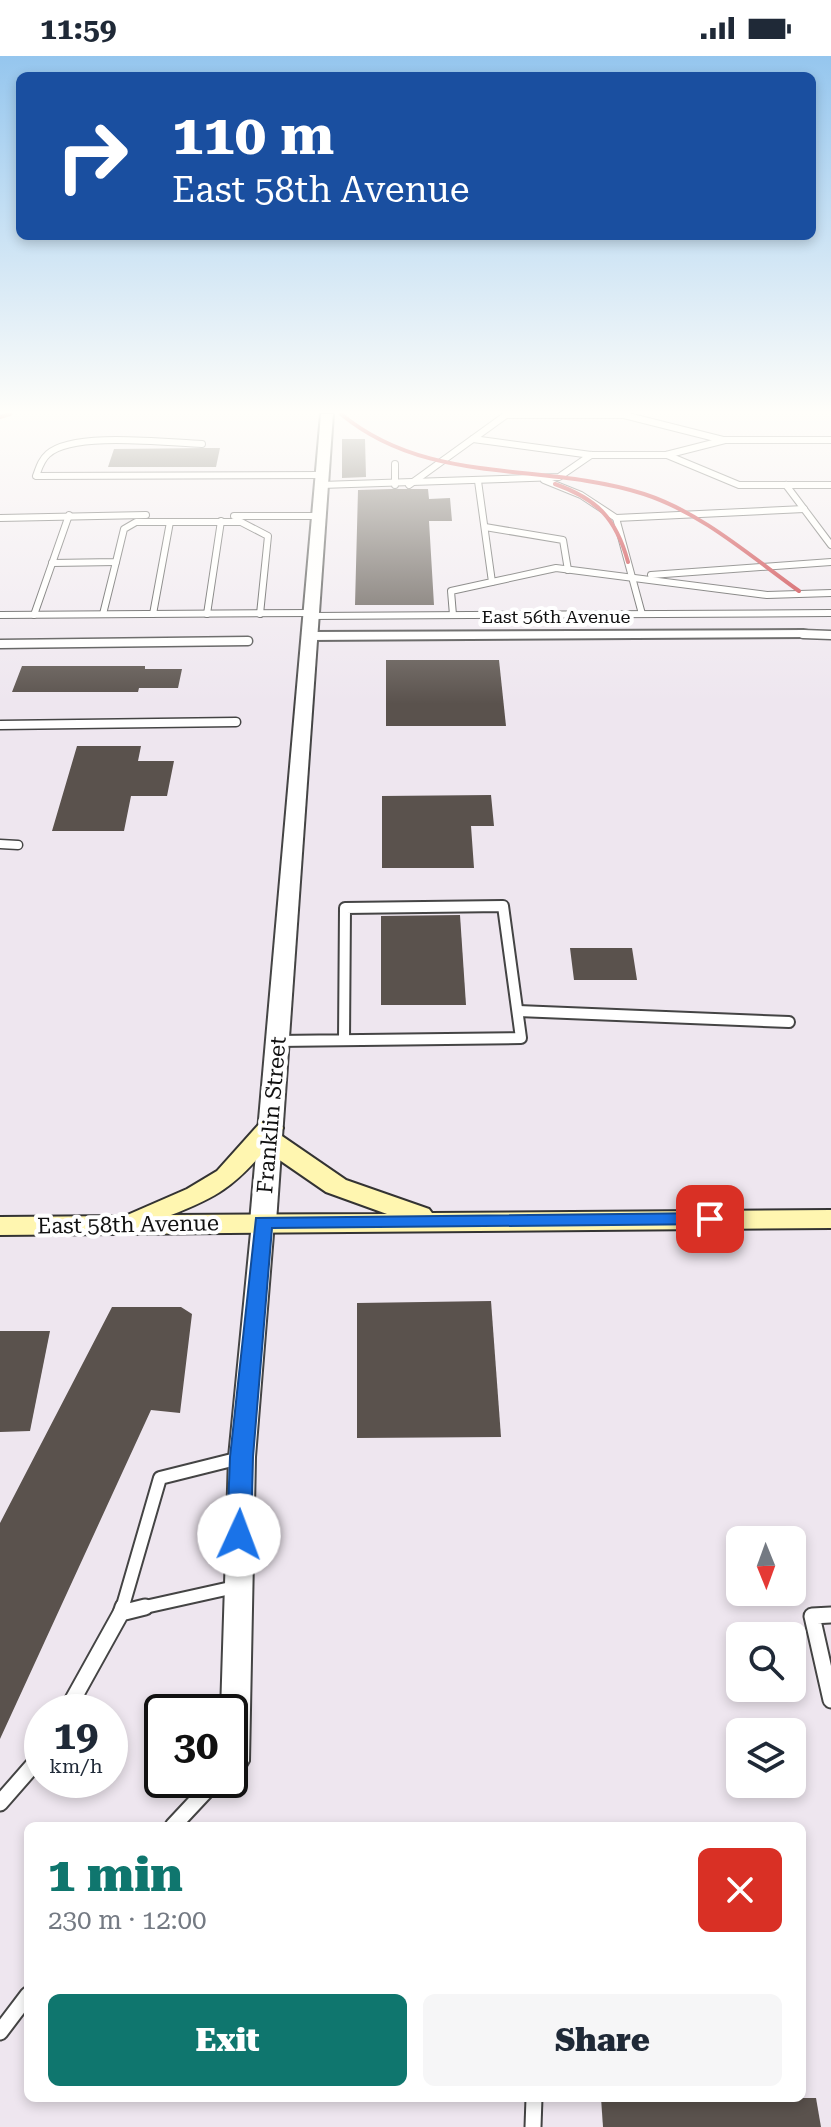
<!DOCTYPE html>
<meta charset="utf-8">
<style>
body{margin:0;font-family:"Roboto Serif",serif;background:#f6f6f7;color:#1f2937;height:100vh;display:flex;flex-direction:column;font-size:30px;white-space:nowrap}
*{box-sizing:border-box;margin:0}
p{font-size:26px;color:#747a83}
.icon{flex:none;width:44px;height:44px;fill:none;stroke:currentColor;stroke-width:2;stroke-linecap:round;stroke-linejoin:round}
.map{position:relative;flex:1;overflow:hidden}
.side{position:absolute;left:24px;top:1766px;width:782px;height:280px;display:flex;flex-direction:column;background:#fff;border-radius:12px;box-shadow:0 4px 12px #0003}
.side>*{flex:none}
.hud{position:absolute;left:16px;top:16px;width:800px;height:168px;border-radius:12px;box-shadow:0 4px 12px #0003;background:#1a4fa0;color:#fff;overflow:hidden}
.needle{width:52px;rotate:179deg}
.buttons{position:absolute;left:726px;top:1470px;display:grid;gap:16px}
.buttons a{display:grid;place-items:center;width:80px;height:80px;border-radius:12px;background:#fff;box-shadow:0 4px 12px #0003;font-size:40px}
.speed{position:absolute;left:24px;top:1638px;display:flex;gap:16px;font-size:40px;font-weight:700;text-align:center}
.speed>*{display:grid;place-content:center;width:104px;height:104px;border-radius:50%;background:#fff;box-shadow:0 4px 12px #0003;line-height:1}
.speed small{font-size:20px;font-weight:400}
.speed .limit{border:4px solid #111;border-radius:12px;background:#fff;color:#111}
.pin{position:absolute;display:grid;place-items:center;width:68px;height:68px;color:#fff;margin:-34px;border-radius:16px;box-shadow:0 4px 12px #0006}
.me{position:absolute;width:88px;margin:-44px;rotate:2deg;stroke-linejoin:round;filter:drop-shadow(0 0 6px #0008)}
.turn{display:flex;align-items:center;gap:28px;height:168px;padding:0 24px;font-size:36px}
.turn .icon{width:104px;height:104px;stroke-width:2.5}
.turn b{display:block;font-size:56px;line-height:68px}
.round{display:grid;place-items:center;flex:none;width:84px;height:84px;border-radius:12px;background:#f6f6f7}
.headline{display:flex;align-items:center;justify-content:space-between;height:136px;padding:0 24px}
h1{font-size:48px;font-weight:800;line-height:60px;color:#0f766e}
.primary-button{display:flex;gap:16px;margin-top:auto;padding:16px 24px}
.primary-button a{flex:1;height:92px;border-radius:12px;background:#0f766e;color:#fff;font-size:32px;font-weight:800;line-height:92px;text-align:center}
.primary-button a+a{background:#f6f6f7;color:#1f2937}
.status{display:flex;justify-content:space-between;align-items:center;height:56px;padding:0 40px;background:#fff;direction:ltr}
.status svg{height:22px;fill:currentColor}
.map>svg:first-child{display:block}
.industrial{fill:#eee6ef;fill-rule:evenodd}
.building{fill:#5a524d}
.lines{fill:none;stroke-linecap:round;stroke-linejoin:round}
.service-far4-casing{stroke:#444;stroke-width:8}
.service-far3-casing{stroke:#444;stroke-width:11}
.service-far2-casing{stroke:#444;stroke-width:14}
.service-far1-casing{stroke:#444;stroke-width:16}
.service-casing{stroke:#444;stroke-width:19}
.minor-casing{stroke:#444;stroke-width:4}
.tertiary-casing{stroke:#444;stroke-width:4}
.secondary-casing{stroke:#333;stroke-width:4}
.service-far4{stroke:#fff;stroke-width:6}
.service-far3{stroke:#fff;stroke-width:8}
.service-far2{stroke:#fff;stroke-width:10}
.service-far1{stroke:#fff;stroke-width:12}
.service{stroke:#fff;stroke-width:15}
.minor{fill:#fff;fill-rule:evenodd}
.tertiary{fill:#fff;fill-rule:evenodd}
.secondary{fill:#fff6b0;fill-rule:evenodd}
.rail{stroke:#c4262e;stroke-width:4}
.route{fill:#1a73e8;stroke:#114b97;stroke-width:2}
.labels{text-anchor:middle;stroke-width:8;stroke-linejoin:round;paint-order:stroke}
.far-street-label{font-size:18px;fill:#111;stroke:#fff}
.street-label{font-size:22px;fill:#111;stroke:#fff}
</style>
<div class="status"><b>11:59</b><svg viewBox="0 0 49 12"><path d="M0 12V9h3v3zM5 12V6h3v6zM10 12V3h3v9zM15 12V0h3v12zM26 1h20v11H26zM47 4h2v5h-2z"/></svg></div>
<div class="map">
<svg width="831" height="2071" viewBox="0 0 831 2071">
<rect width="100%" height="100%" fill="#fffdf5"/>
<path class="industrial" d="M0 358H831V2071H0ZM740 1484H792V1536H740ZM740 1580H792V1632H740ZM42 1656H110V1724H42ZM162 1656H230V1724H162ZM740 1676H792V1728H740ZM28 1770H802V2042H28Z"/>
<g class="building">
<path d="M342 383H365L366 421 342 422Z"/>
<path d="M206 392H220L216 411H108L114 393Z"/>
<path d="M391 433H428L429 443 450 442 452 465H429L434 549H355L358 434Z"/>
<path d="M386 604H499L506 670H386Z"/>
<path d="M22 610H145V613H182L178 632H139L138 636H12Z"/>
<path d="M77 690H141L138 705H174L167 740H131L124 775H52Z"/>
<path d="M491 739 494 770H471L474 812H382V740Z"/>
<path d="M460 859 466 949H381V860Z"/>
<path d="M570 892H632L637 924H574Z"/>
<path d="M491 1245 501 1381 357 1382V1247Z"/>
<path d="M112 1251H181L192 1258 180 1357 151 1354 0 1683V1467Z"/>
<path d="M0 1275H50L30 1375 0 1376Z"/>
<path d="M601 2042H816L821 2071H603Z"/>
</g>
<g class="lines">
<defs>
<g id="service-far4">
<path d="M473 383 591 399H666L725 384H831"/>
<path d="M202 388C168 387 73 375 48 398 41 404 39 412 36 420L322 419"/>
<path d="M667 399 739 429H831"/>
<path d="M395 408V429"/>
<path d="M544 424 581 439 616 462 804 453"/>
<path d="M321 429 559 421 591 399"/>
<path d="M409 429 506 359H624L723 384"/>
<path d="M786 429 831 489"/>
<path d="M234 460H318"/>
<path d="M0 462 146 459"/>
<path d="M616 462 642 558"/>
<path d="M485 471 563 484 568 514"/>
<path d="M52 507 116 506 124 473 136 466H241L268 480 260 558"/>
<path d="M651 519 831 506"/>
<path d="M492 526 556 512 767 539 831 537"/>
<path d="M103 558 116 506"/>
<path d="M153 558 170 466"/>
<path d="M207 558 221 465"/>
<path d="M0 559 311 557"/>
<path d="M34 559 69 459"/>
<path d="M453 559 451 535 492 526 478 425"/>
<path d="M310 560 831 557"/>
</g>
<g id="service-far3">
<path d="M803 578 831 579"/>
<path d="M0 588 248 585"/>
<path d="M0 669 236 666"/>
<path d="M0 788 18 789"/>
</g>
<g id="service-far2">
<path d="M518 955 789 966"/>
<path d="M277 985 521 982 503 850 345 852 344 984"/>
</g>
<g id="service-far1">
<path d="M122 1553 160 1422 240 1402"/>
<path d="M136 1553 235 1531"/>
</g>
<g id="service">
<path d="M121 1557 123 1551"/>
<path d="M831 1559 812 1560 831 1644"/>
<path d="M66 1656 121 1557 145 1551"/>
<path d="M0 1747 42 1699"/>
<path d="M173 1770 216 1724"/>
<path d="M0 1976 28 1939"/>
<path d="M533 2071 534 2042"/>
</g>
<g id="minor">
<path d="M803 574 808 575V581L309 584 302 580 309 576Z"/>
<path d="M263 1159 274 1166 255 1401 249 1705 244 1714 230 1716V1656H221L229 1401 252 1166Z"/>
</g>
<path id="tertiary" d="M321 358H333L276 1166 272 1172H254L250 1166Z"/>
<path id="secondary" d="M270 1064 279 1066 283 1072 279 1078 346 1124 429 1153 432 1157 831 1154V1172L0 1179V1161L125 1160 187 1133 217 1115 261 1066ZM265 1094 326 1136 387 1158 171 1159C217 1141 233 1131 265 1094Z"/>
</defs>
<use href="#service-far4" class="service-far4-casing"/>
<use href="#service-far3" class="service-far3-casing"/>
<use href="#service-far2" class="service-far2-casing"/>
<use href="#service-far1" class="service-far1-casing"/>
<use href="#service" class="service-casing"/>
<use href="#minor" class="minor-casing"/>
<use href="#tertiary" class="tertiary-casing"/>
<use href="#secondary" class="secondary-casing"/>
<use href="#service-far4" class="service-far4"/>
<use href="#service-far3" class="service-far3"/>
<use href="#service-far2" class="service-far2"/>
<use href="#service-far1" class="service-far1"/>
<use href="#service" class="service"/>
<use href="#minor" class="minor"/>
<use href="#tertiary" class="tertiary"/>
<use href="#secondary" class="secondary"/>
<g class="rail">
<path d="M341 358C429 431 541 405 644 438 702 457 750 500 799 535"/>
<path d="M0 361 10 358"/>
<path d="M555 428C597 443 616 462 628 506"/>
</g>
</g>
<linearGradient id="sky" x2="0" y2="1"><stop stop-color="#95c6ee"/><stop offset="0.55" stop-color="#fffefa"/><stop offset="1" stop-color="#fffefa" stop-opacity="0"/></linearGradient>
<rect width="831" height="648" fill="url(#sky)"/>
<path class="route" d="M710 1157 717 1159 720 1163 717 1168 272 1172 253 1401 251 1479 247 1486H231L227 1479 230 1401 256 1162Z"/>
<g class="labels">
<g class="far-street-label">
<text x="556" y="567">East 56th Avenue</text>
</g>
<g class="street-label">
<text transform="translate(271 1059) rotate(-85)" y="8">Franklin Street</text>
<text transform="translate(128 1168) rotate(-1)" y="8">East 58th Avenue</text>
</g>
</g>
</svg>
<div class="buttons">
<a><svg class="needle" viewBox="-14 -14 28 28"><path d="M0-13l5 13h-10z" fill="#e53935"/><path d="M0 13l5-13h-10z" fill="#747a83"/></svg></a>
<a><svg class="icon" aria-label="search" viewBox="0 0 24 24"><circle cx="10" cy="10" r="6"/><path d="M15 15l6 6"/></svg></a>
<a><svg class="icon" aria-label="layers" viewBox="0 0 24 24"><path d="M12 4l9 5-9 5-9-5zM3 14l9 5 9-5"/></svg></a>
</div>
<div class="speed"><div>19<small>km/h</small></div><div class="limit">30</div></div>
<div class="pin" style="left:710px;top:1163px;background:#d93025"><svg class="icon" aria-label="arrive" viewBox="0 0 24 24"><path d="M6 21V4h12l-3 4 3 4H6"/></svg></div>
<svg class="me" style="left:239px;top:1479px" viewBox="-20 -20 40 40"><circle r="19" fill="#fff"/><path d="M0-13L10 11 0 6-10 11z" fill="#1a73e8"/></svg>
<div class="hud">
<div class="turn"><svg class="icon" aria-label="right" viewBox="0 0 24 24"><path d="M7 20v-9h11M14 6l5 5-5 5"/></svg><div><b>110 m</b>East 58th Avenue</div></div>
</div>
<section class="side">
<div class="headline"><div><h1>1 min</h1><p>230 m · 12:00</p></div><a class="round" style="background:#d93025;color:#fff"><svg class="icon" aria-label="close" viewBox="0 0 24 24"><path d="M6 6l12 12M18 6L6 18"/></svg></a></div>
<div class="primary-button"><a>Exit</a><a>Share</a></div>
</section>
</div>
